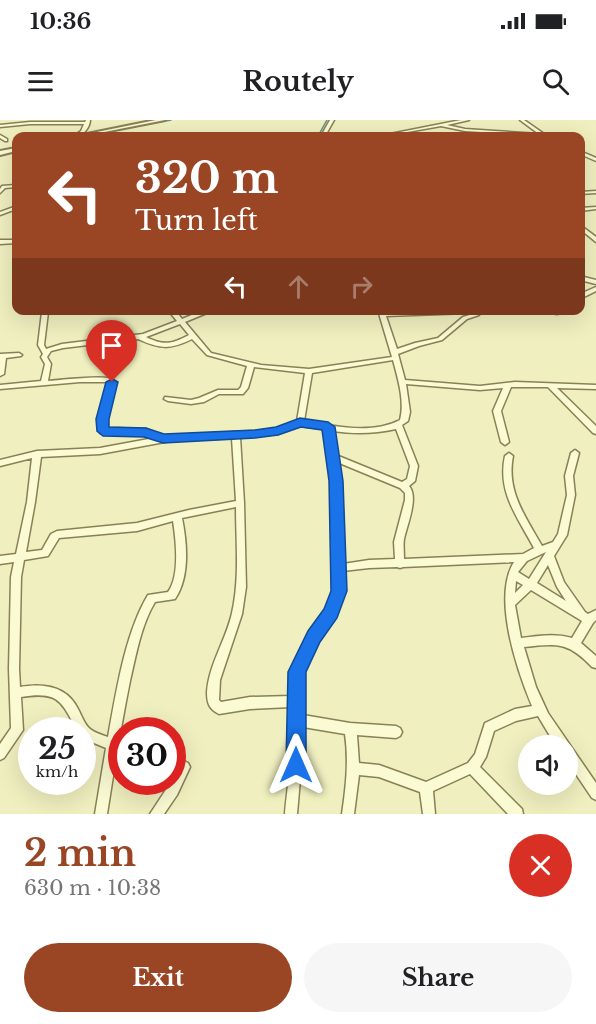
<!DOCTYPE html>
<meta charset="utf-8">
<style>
body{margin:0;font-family:"Libre Baskerville",serif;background:#f6f6f6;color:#202124;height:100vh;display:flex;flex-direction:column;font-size:22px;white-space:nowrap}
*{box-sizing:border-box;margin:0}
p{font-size:20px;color:#757577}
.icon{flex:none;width:33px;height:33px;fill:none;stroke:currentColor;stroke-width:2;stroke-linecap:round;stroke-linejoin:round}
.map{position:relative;height:694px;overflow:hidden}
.sheet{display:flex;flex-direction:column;background:#fff;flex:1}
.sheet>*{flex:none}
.banner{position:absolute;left:12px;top:12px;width:573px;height:183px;border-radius:12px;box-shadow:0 6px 24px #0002;background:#9a4624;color:#fff;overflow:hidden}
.controls{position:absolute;left:518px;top:615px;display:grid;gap:12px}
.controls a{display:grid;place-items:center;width:60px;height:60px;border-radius:50%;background:#fff;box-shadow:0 6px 24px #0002;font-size:30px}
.speed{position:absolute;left:18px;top:597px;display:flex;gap:12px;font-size:30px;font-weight:700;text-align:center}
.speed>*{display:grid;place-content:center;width:78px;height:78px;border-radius:50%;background:#fff;box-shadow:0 6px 24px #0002;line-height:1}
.speed small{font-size:15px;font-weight:400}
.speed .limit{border:9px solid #d22;background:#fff;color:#111}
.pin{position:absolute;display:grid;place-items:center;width:51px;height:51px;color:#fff;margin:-62px -26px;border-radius:50% 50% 50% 0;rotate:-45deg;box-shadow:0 0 6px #0007}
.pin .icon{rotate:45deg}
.me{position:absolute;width:66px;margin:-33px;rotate:0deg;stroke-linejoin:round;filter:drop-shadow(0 0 4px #0008)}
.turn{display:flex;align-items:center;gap:21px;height:126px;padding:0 24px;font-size:27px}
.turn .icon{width:78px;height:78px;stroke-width:2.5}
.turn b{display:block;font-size:42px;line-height:51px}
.lanes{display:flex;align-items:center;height:57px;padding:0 24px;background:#0003;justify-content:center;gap:30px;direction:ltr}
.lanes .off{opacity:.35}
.round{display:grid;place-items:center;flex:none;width:63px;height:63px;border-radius:32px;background:#f6f6f6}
.headline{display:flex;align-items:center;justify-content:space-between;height:102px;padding:0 24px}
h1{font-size:36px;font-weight:700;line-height:45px;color:#9a4624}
.cta{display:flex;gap:12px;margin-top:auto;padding:12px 24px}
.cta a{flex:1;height:69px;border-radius:36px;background:#9a4624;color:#fff;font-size:24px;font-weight:700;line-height:69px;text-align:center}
.cta a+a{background:#f6f6f6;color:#202124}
.status{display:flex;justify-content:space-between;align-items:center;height:42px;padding:0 30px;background:#fff;direction:ltr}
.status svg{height:16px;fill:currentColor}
header{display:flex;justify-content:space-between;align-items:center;height:78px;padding:0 24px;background:#fff;font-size:27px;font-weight:700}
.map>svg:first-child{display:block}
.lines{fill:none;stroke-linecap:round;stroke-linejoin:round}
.stream{stroke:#698e8f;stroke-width:1.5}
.minor-casing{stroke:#898057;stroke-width:3}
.tertiary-casing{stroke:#898057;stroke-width:4}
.minor{fill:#fafad3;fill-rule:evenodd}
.tertiary{fill:#fafad3;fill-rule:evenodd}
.route{fill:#1a73e8;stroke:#114b97;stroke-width:1.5}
</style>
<div class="status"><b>10:36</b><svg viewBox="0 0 49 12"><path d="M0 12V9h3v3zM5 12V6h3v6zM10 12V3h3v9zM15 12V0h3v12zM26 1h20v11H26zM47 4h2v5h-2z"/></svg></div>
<header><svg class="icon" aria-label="menu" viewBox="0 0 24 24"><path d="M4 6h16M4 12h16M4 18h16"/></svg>Routely<svg class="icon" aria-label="search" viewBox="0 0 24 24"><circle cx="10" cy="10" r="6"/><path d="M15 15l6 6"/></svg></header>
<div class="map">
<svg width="596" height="694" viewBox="0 0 596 694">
<rect width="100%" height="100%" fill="#efefbf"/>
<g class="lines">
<g class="stream">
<path d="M83 16 171 0"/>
<path d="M318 16 327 0"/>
<path d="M0 92 16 86"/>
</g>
<defs>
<g id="minor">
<path d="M86 0H90C90 7 83 17 74 16L81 11 84 4H30L0 7V5L30 2H85Z"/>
<path d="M330 0H334L325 16H321Z"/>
<path d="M461 0H469L447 5 465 9 539 14 520 0H524L547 16 465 11 441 6 385 16H380Z"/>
<path d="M0 15 7 19V21H5L0 18Z"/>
<path d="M580 31 596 38V41L580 34Z"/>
<path d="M16 65V67L5 68 0 73V69L2 66Z"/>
<path d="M596 71V73L580 74V72Z"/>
<path d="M14 87H16V89L0 95V92Z"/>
<path d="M596 87V89L580 91V88Z"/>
<path d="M580 105 596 117V122L580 109Z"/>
<path d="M0 120H16V123L0 124Z"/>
<path d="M580 156 596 160V164L580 160Z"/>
<path d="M596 167V171L580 179V174Z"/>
<path d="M44 190 48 192 44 225 46 229 62 224 143 214 177 201 168 190H175L182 199 204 190H214L185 202 211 233 261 245 309 249 392 237 378 190H384L385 192 498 190 495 192 386 196 397 229 415 223 438 218 463 197 476 193 479 195 467 199 442 220 419 226 398 234 405 260 480 266 515 262 596 265V269L557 268 596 306V314L593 313 548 267H511L501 291 509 322 505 325 501 322 493 291 503 268 480 270 406 264 410 292 408 301 402 305 418 346 415 361 409 366C419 377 407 405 404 419 403 425 404 432 404 439L523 434 534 428C518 398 497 372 505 336L509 333 513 336C506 371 525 396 542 426L553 422 558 414 567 375 565 356 571 333 575 330 579 333 573 356 575 375 567 415 554 436 564 462 585 492 588 494 596 490V500L593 503 581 523 596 536V548L592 547C567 521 557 524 524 527L536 567 548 593 596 663V680L592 678 567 641V626H556L538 596 516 601 494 611 486 637 480 647 522 689 523 694H508L470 654 433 671 435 694H423L420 672 379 657 359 655 354 694H342C346 667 349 641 345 614L303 607V625L297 694H285C286 676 296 614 289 600L291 596V587L250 589 219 594C209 589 207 583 207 572 209 544 226 520 232 493 240 458 236 422 236 387L182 398C187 423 190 457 175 479L155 482C141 505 136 535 130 561 121 605 114 650 107 694H95L106 628 82 618V610H77C61 581 59 571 21 577L23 610 4 638 0 640V624L11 608 9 549 11 457 14 442 0 444V436L16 434 27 382 32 338 0 346V340L37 331 100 328 154 318 145 315 100 313 99 299 107 262H80L0 269V265L41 261 45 244 41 237 43 234 38 225 42 192ZM180 204 189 215C172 224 164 226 146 217ZM138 219C160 229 170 230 192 219L207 235 247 246 241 267 238 270H218L199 278 191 280 165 277 164 279 168 281 191 284 204 282 219 274H243L248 268 254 247 305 253 297 301 277 309 255 311 164 316 146 309 107 308V299L116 262C114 261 113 259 112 259 104 255 60 260 48 261L51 244 47 237 51 231 63 228ZM393 240C398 259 405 281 400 300 370 315 336 306 304 301L312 253ZM300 306 324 309 332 361 334 471 327 491 310 513 292 552 291 576 250 577 221 582 219 580 220 560 242 494 246 467 244 383 240 317 278 314ZM396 309 410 346 407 359 402 362 336 335 332 311C354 314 374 314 396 309ZM232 318 236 381 189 390 137 403 57 411 51 414 42 430 26 432 35 382 41 337 100 334 170 321ZM337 342 400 368 405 373V380L394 422 395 439 369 440 343 444 340 361ZM173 401C176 420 180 456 168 472L148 475C125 513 116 573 108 617 102 615 95 613 90 609 84 604 82 596 78 589 67 566 43 563 20 567L19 549 21 457 24 440 48 436 59 418 137 411ZM546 432 529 459 518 452 527 441ZM514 442C492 477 517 550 532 586L515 589 485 603 475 634 468 643 426 662 379 645 359 643 357 615 396 618 400 616 402 612 400 608 396 606 350 603 303 595 302 552 318 519 336 493 344 471 343 451 369 448 397 447 400 448 403 447ZM548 445 557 467 566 481 537 463ZM516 461 523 465 515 473ZM531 470 582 501 572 518C555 513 539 516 521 518L515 485Z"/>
<path d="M535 190H568L557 194Z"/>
<path d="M19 233 22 235 21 236 6 238 4 254 0 256V234Z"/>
<path d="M184 641 188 643 190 647 177 675 164 694H150L171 662H172V658L180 643Z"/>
</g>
<g id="tertiary">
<path d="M156 0H165L84 16H77Z"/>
<path d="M16 28V31L0 35V31Z"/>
</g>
</defs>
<use href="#minor" class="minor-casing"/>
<use href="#tertiary" class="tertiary-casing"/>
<use href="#minor" class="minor"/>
<use href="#tertiary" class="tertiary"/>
</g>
<path class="route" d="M112 259 118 262 109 299V307L146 308 164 314 255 310 276 307 300 298 328 302 335 307 343 361 347 471 337 498 320 522 306 552V645L303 652 296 655 289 652 286 645 288 552 308 511 324 489 331 471 329 361 322 310 301 307 278 315 255 318 163 323 144 317 103 316 97 311 96 299 106 262Z"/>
</svg>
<div class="controls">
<a><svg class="icon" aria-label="sound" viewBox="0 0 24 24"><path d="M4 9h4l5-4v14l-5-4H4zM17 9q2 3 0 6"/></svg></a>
</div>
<div class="speed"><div>25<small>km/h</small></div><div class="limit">30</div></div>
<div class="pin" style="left:112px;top:262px;background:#d93025"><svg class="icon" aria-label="arrive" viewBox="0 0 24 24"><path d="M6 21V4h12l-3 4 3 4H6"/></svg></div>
<svg class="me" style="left:296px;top:645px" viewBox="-20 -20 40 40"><path d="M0-17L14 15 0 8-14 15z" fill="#1a73e8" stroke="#fff" stroke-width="4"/></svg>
<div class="banner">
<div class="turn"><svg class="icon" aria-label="left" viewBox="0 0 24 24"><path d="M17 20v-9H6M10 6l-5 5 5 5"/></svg><div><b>320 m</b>Turn left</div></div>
<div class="lanes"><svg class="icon" aria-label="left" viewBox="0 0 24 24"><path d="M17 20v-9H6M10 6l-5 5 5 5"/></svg><svg class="icon off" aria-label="ahead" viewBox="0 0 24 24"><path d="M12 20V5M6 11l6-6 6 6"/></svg><svg class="icon off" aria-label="right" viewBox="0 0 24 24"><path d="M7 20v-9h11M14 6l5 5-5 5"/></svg></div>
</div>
</div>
<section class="sheet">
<div class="headline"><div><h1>2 min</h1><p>630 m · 10:38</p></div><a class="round" style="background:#d93025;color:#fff"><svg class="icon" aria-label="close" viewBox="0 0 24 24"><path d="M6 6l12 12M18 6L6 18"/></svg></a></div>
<div class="cta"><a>Exit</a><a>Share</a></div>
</section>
